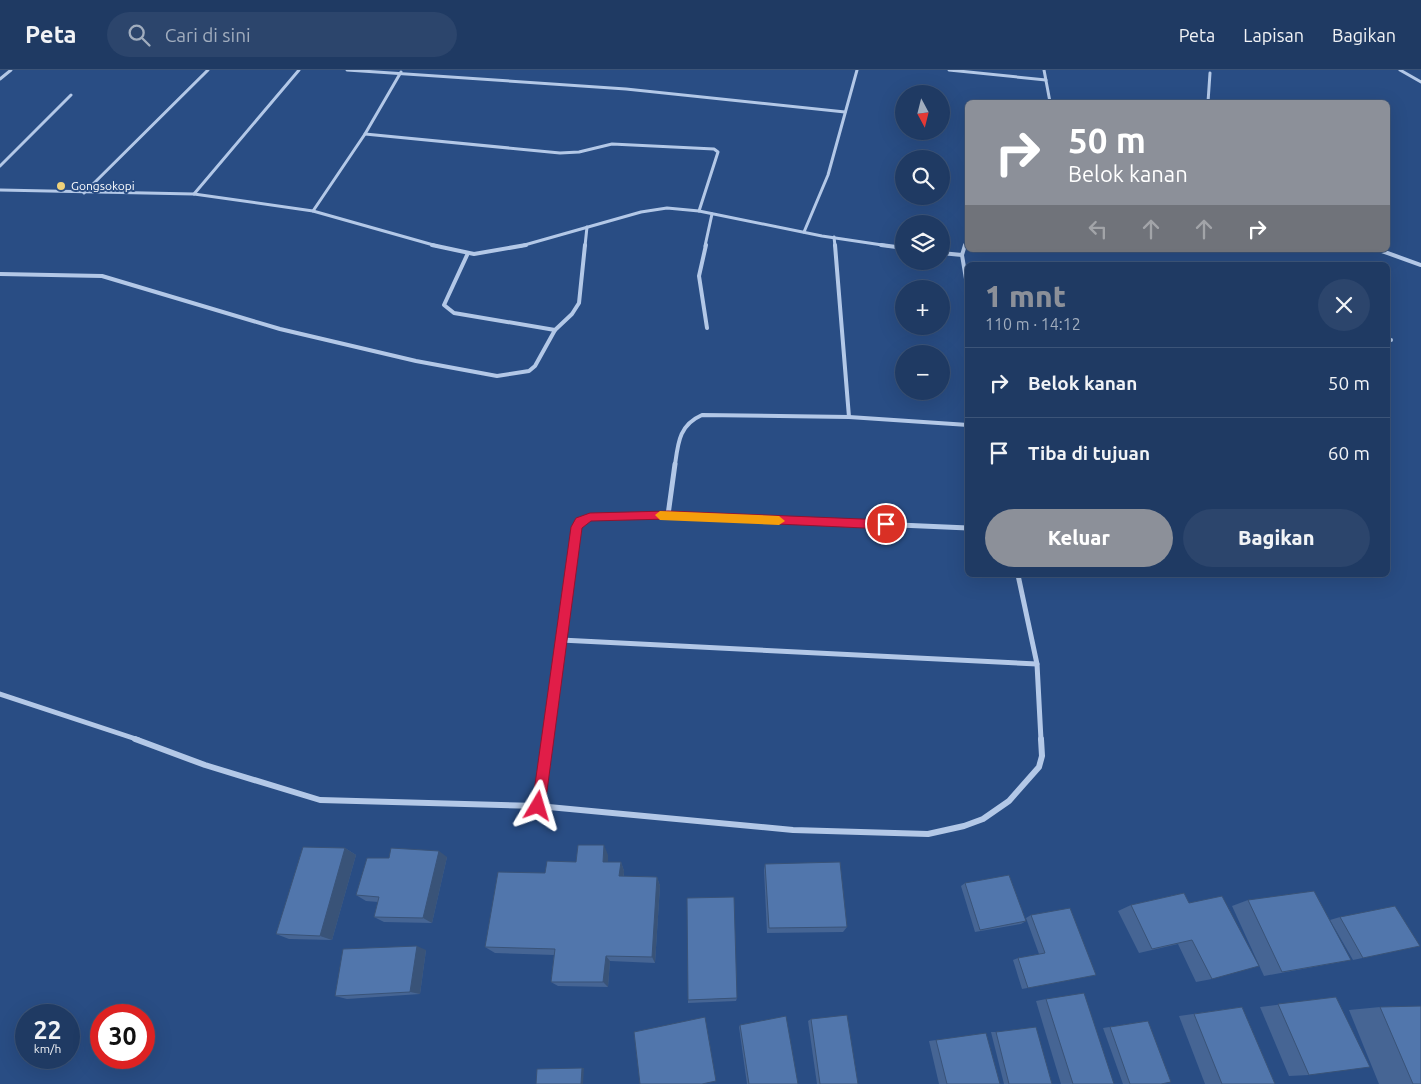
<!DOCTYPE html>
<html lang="id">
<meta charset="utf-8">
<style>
body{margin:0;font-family:Ubuntu,sans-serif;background:#2c456c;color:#f1f3f6;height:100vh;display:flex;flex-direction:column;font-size:19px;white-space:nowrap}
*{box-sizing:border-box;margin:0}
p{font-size:16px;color:#a1adbe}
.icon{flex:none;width:28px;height:28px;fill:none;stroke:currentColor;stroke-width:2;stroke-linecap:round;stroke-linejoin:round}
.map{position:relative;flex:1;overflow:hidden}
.drawer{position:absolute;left:965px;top:192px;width:425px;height:315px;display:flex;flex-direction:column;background:#1f3a63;border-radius:8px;box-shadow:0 5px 20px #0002,0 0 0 1px #3c5478}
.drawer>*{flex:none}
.banner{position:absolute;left:965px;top:30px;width:425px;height:152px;border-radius:8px;box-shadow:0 5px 20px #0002,0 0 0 1px #3c5478;background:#8c9099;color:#fff;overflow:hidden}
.needle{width:32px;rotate:173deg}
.buttons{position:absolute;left:895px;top:15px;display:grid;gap:10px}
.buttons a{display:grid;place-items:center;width:55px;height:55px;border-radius:50%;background:#1f3a63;box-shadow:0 5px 20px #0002,0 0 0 1px #3c5478;font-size:25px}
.speed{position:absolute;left:15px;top:934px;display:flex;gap:10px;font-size:25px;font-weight:700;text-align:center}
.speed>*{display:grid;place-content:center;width:65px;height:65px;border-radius:50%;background:#1f3a63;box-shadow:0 5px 20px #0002,0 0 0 1px #3c5478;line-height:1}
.speed small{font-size:12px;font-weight:400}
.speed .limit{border:8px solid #d22;background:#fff;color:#111}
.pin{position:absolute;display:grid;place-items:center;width:42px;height:42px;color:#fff;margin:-21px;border:2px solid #fff;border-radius:50%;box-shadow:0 1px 5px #0007}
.me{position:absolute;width:55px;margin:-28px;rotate:7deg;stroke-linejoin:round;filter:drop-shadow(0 0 4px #0008)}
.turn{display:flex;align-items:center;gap:18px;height:105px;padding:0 20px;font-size:22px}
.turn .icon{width:65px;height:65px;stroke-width:2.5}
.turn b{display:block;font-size:35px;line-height:42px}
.lanes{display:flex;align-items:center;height:48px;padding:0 20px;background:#0003;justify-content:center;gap:25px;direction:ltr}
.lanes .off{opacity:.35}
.round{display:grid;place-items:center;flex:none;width:52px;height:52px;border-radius:26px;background:#2c456c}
.summary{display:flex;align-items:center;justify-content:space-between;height:85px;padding:0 20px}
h1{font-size:30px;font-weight:800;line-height:38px;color:#8c9099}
.cta{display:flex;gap:10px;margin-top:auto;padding:10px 20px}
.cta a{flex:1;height:58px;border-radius:30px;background:#8c9099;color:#fff;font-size:20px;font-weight:800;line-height:58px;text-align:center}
.cta a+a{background:#2c456c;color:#f1f3f6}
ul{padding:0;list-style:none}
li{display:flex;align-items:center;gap:15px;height:70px;padding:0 20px;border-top:1px solid #3c5478}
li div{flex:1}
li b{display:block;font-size:19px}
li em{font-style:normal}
header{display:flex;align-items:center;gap:30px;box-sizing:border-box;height:70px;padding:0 25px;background:#1f3a63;border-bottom:1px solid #3c5478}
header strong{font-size:24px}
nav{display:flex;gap:28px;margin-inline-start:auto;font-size:18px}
.search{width:350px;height:45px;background:#2c456c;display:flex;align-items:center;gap:12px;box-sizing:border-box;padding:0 18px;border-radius:28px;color:#a1adbe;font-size:19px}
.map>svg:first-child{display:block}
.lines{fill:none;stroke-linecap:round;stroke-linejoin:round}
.street-far3{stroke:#b3c8e7;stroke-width:3}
.street-far2{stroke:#b3c8e7;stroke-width:4}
.street-far1{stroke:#b3c8e7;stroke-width:5}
.street{stroke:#b3c8e7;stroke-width:6}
.wall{fill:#466594}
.shaded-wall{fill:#395378}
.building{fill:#5176ac;stroke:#395378}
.route{fill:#e11d48;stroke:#92132f}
.slow{fill:#f59e0b}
.poi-dot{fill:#eed17a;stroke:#294d84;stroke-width:2}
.labels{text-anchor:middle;stroke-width:4;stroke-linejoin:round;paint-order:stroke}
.far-poi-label{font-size:12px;fill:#fff;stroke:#294d84;text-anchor:start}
</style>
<header>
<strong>Peta</strong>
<div class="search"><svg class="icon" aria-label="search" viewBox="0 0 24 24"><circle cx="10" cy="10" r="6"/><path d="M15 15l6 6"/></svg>Cari di sini</div>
<nav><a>Peta</a><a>Lapisan</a><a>Bagikan</a></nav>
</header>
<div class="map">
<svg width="1421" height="1014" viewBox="0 0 1421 1014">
<rect width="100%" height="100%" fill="#294d84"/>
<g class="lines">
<g class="street-far3">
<path d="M347 0 626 19 845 42"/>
<path d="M949 0 1046 10"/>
<path d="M1044 0 1050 32"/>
<path d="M1400 0 1421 12"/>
<path d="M0 9 11 0"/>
<path d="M1208 32 1210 3"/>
<path d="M365 64 560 83 579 82 612 74 714 79 718 82 699 141"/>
<path d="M0 96 71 25"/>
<path d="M0 120 194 124 313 141 437 176"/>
<path d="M84 123 208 0"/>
<path d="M194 124 299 0"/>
<path d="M313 141 365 64 401 2"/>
<path d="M804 162 828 105 857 0"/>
<path d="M834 167 835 176"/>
<path d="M521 176 641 142 667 138 699 141 822 166 889 176"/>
<path d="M585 176 587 157"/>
<path d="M705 176 712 144"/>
<path d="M965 176 968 167"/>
</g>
<g class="street-far2">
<path d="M432 175 474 184 526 175"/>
<path d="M706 175 699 206 707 258"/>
<path d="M835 175 849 347"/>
<path d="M881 175 904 178"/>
<path d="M1379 180 1421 195"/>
<path d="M468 183 444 235 454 243 555 260"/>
<path d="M941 183 962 185 965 175"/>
<path d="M962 185 968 221"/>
<path d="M0 204 102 206 280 259 416 291 497 306 529 301 535 296 555 260 572 244 579 233 585 175"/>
<path d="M1388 270H1391"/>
<path d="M675 395C678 373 679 355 702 345L849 347 968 355"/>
</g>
<g class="street-far1">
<path d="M668 445 675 394"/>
<path d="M1018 505 1037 594 1041 670"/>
<path d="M561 570 576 457 585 448 668 445 968 458"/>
<path d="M0 624 139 670"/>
<path d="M547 670 561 570 1037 594"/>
</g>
<g class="street">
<path d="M135 669 205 695 320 730 538 736 793 760 928 764 964 756 983 749 1009 731 1039 697 1042 686 1041 669"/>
<path d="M538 736 547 669"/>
</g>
</g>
<g class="wall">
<path d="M345 778 356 785 332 870 289 869 276 864Z"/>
<path d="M608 785V792H621L624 801V806L657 807 660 816 655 893 610 891 608 917 558 916 551 912 554 885 495 883 485 877 545 803 576 792Z"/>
<path d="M447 787 432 853 384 852 374 847 378 832 366 831 356 825 389 788Z"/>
<path d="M765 794 847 857 843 862 767 863 764 800Z"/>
<path d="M965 813 1026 851 1021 854 975 862 961 816Z"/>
<path d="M1184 823 1212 909 1196 912 1178 874 1139 883 1118 841 1131 835Z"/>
<path d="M1248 830 1351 890 1264 906 1232 836Z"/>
<path d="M1031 845 1096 905 1022 919 1013 890 1018 888 1039 884 1026 848Z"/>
<path d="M1340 847 1420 876 1353 890 1330 850Z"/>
<path d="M426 880 420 924 347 929 335 926Z"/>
<path d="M1336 927 1309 1005 1289 1006 1260 937Z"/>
<path d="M737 928 736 931 688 933V930Z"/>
<path d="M1046 929 1114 1014H1061L1036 931Z"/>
<path d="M1242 937 1275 1014H1205L1179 946Z"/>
<path d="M1380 937 1421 1014H1379L1349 940Z"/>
<path d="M811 949 858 1014H817L808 951Z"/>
<path d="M1148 951 1161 1014H1123L1103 958Z"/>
<path d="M740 955 798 1014H747L739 957Z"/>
<path d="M991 962H996L1052 1014H1004Z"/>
<path d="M936 970 1000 1014H939L929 971Z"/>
</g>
<g class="shaded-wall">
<path d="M604 775 608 785V801L603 792Z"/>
<path d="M345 778 356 785 332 870 320 866Z"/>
<path d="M439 781 447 787 432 853 423 848Z"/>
<path d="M621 792 624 801 623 815 619 806Z"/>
<path d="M657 807 660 816 655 893 652 887Z"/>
<path d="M417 876 426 880 420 924 410 922Z"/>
<path d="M606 886 610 891 608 917 603 912Z"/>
<path d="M582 998H584L583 1014H581Z"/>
</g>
<g class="building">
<path d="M578 775H604L603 792H621L619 806 657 807 652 887 606 886 603 912H551L555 879 485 877 498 802 545 803 547 791 576 792Z"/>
<path d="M303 777 345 778 320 866 276 864Z"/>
<path d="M391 778 439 781 423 848 374 847 379 827 356 825 367 788H389Z"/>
<path d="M840 792 847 857 769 858 765 794Z"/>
<path d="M1009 805 1026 851 980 860 965 813Z"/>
<path d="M1314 821 1351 890 1282 902 1248 830Z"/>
<path d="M1184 823 1189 833 1222 826 1259 896 1212 909 1192 870 1152 879 1131 835Z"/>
<path d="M734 827 737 928 688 930 687 828Z"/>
<path d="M1395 836 1420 876 1363 888 1340 847Z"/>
<path d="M1070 838 1096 905 1028 918 1018 888 1045 883 1031 845Z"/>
<path d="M417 876 410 922 335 926 343 879Z"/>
<path d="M1084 923 1114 1014H1073L1046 929Z"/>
<path d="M1336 927 1370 997 1309 1005 1278 934Z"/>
<path d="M1421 936V1014H1413L1380 937Z"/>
<path d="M1242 937 1275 1014H1222L1194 944Z"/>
<path d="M847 945 858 1014H820L811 949Z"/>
<path d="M786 946 798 1014H749L740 955Z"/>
<path d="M705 947 716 1011 702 1014H640L634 962Z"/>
<path d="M1148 951 1171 1012 1161 1014H1130L1110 957Z"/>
<path d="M1036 957 1052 1014H1009L996 962Z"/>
<path d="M986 963 1000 1014H947L936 970Z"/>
<path d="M582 998 581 1014H536L537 999Z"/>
</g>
<path class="route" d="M668 441 886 450 891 454 886 459 668 449 591 451 582 458 545 736 543 741 538 743 534 741 532 736 571 457 576 448 590 443Z"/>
<path class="slow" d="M660 441 779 446 785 451 779 455 660 450 655 445Z"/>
<circle class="poi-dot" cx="61" cy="116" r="5"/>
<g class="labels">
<g class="far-poi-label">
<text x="71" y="120">Gongsokopi</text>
</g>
</g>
</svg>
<div class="buttons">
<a><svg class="needle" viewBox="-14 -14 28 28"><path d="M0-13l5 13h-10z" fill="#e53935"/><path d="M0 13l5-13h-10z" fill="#a1adbe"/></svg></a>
<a><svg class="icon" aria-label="search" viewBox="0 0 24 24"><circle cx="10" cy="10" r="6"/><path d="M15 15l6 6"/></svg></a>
<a><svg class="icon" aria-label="layers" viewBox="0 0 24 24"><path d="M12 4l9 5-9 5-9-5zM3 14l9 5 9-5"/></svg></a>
<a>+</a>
<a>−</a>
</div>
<div class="speed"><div>22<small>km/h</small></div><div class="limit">30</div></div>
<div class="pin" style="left:886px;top:454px;background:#d93025"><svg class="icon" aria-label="arrive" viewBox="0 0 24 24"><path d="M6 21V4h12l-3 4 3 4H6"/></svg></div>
<svg class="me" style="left:538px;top:736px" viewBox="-20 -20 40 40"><path d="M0-17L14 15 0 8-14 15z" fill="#e11d48" stroke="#fff" stroke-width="4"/></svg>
<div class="banner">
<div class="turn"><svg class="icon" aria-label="right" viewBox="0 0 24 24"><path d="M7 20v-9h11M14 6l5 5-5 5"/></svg><div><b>50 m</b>Belok kanan</div></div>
<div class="lanes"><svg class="icon off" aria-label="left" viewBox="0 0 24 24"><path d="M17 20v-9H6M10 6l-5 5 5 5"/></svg><svg class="icon off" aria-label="ahead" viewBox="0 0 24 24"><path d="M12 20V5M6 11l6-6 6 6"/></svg><svg class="icon off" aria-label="ahead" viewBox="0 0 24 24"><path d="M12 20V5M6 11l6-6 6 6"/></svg><svg class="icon" aria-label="right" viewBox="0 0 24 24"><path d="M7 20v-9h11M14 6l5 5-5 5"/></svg></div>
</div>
<section class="drawer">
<div class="summary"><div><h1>1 mnt</h1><p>110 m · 14:12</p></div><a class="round"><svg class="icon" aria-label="close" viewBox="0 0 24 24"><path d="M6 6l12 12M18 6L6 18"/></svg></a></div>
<ul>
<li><svg class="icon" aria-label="right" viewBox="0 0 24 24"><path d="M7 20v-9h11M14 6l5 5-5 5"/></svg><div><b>Belok kanan</b></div><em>50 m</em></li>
<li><svg class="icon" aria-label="arrive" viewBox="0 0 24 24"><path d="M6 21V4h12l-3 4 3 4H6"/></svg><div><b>Tiba di tujuan</b></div><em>60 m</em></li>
</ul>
<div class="cta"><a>Keluar</a><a>Bagikan</a></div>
</section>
</div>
